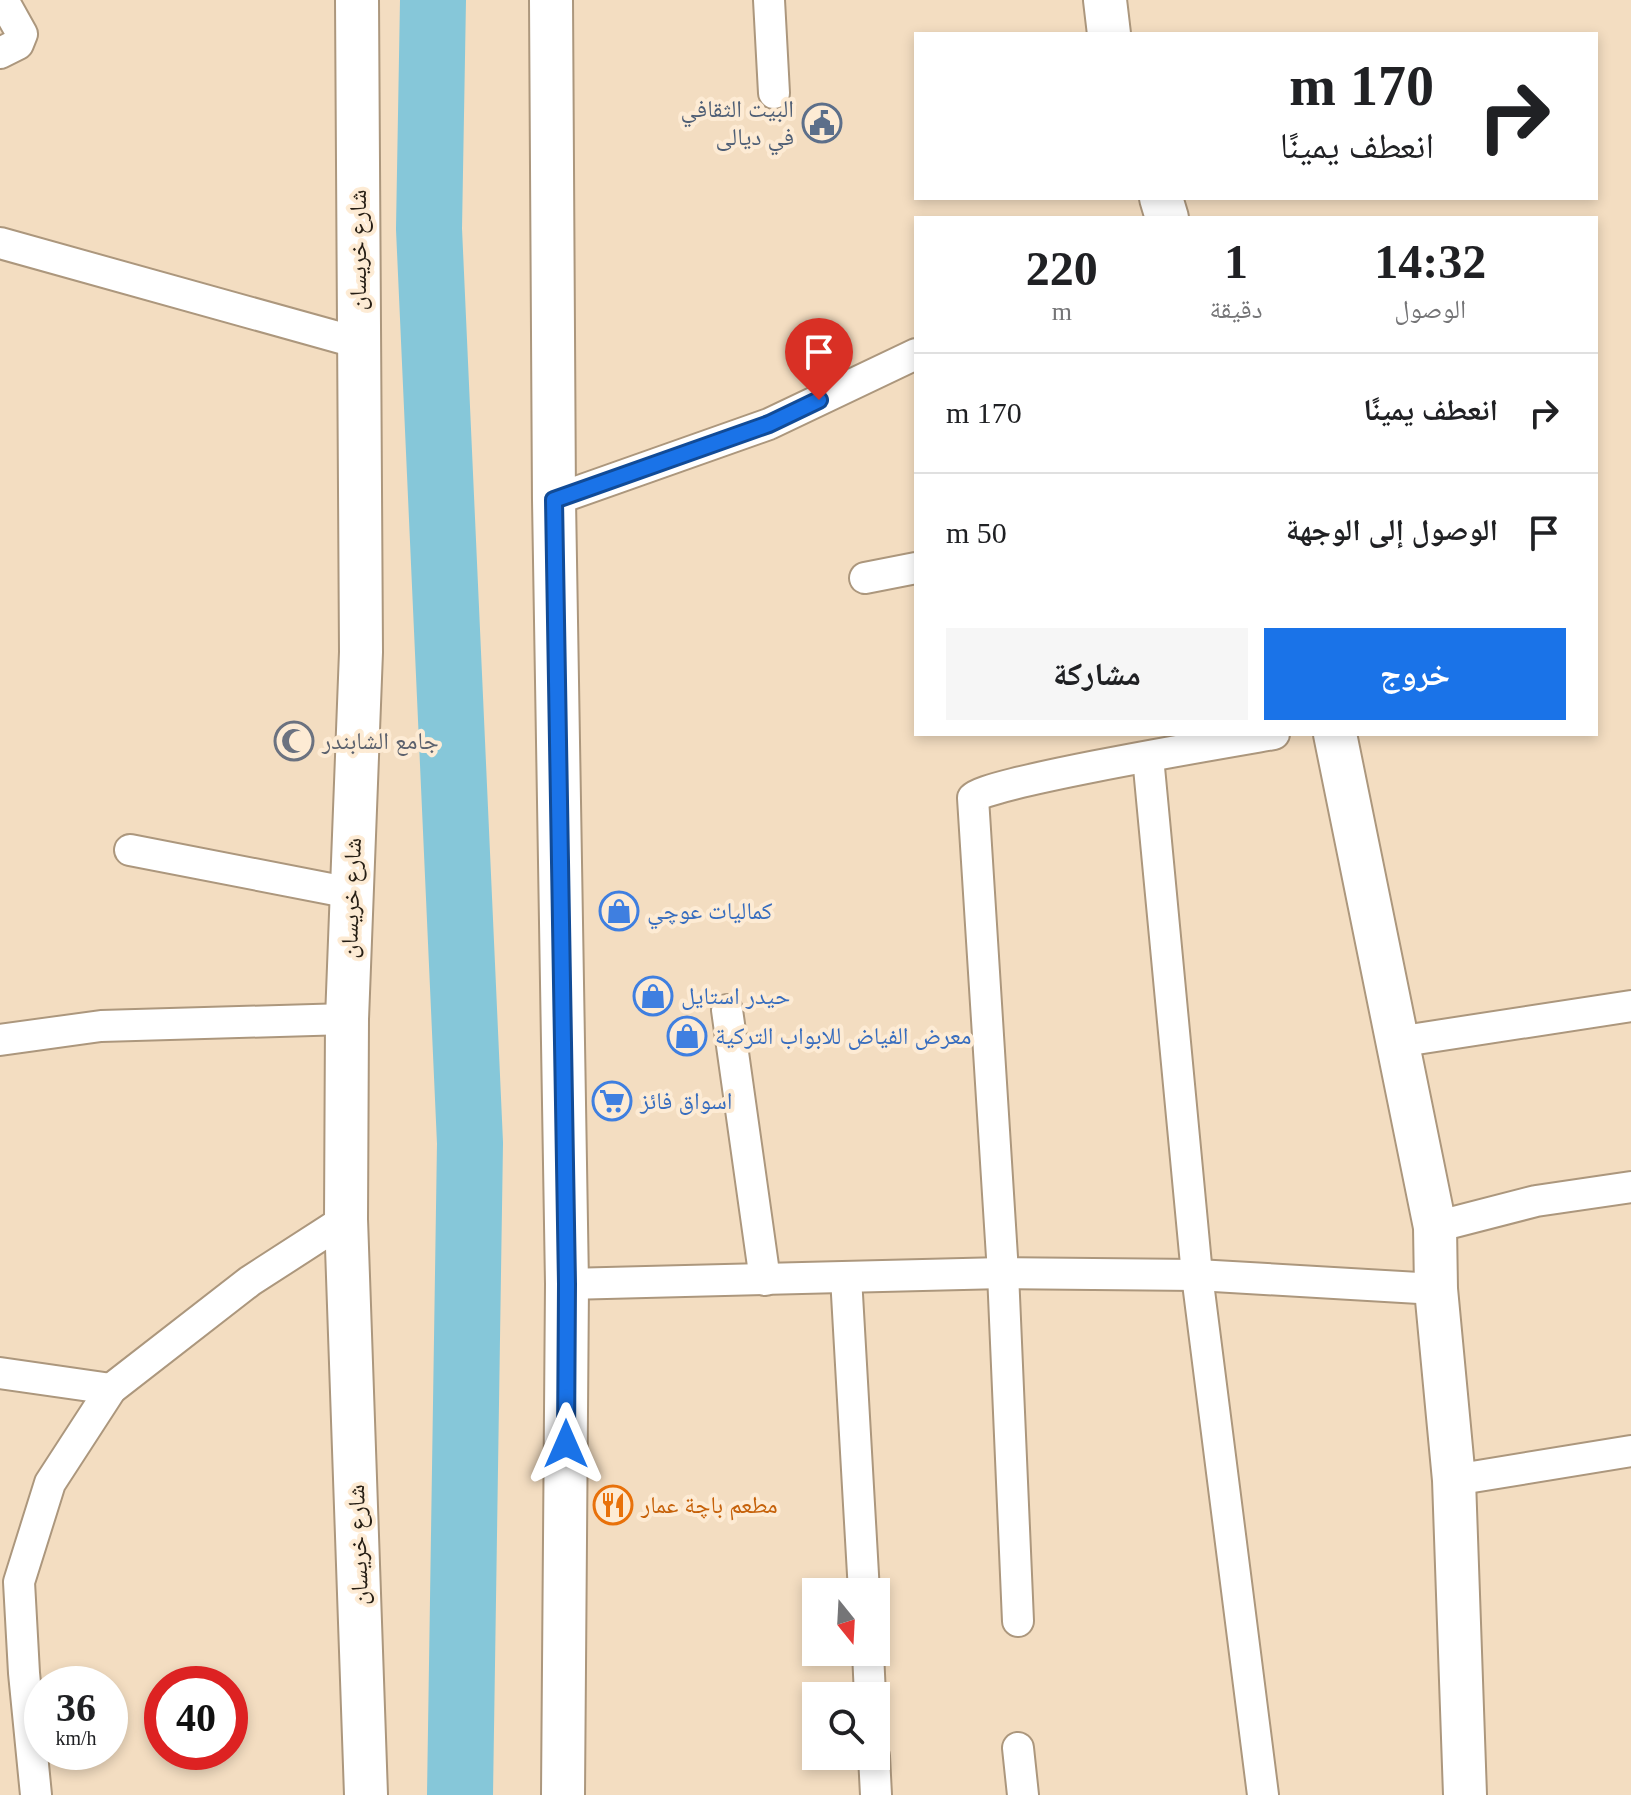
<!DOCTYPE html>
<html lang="ar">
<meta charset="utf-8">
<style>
body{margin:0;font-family:"Times New Roman","Noto Naskh Arabic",serif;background:#f6f6f6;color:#202124;direction:rtl;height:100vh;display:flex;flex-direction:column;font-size:30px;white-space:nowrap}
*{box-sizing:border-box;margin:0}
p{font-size:26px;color:#757577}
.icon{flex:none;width:44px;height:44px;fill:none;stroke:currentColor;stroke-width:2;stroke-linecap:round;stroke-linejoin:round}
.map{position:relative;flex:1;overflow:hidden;direction:ltr}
.sheet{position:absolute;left:914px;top:216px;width:684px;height:520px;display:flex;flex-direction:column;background:#fff;border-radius:0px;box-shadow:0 4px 12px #0003;direction:rtl}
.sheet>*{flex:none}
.hud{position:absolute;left:914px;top:32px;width:684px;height:168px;border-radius:0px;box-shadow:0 4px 12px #0003;direction:rtl;background:#fff;color:#202124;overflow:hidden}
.needle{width:52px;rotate:162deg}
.tools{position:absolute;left:802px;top:1578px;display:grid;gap:16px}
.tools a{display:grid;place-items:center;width:88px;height:88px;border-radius:0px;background:#fff;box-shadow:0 4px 12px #0003;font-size:40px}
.speed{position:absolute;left:24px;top:1666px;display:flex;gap:16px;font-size:40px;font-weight:700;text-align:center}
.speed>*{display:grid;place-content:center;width:104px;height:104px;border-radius:50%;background:#fff;box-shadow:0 4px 12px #0003;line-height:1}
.speed small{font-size:20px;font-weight:400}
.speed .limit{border:12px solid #d22;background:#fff;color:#111}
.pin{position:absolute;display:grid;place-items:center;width:68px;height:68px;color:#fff;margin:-82px -34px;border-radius:50% 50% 50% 0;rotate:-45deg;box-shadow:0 0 8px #0007}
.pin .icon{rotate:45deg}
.me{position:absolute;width:88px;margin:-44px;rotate:0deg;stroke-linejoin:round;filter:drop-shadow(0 0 6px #0008)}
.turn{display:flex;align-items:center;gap:28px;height:168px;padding:0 32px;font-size:36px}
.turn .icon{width:104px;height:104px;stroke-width:2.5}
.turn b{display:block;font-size:56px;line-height:68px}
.eta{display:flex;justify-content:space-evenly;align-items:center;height:136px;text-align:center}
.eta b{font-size:48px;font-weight:800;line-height:56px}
.cta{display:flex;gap:16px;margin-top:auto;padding:16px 32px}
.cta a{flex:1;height:92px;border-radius:0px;background:#1a73e8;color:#fff;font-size:32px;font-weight:800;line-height:92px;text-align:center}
.cta a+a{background:#f6f6f6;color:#202124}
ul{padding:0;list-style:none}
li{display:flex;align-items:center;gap:24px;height:120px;padding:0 32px;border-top:2px solid #e0e0e0}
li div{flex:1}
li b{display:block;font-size:30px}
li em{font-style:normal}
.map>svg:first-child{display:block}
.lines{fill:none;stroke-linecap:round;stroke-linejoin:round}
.river{stroke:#86c7d9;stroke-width:66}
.street-casing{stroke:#ac977d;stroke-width:34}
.secondary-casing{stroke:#ac977d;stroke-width:46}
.street{stroke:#fff;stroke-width:30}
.secondary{stroke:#fff;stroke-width:42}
.route-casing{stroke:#114b97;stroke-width:20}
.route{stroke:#1a73e8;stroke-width:14}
.labels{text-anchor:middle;stroke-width:8;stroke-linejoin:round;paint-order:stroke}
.service-label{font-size:24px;fill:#4e5e75;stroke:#fdebd4;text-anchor:end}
.street-label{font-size:24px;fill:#261e14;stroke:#fdebd4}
.worship-label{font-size:24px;fill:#5b616d;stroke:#fdebd4;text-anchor:start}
.shop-label{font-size:24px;fill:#366cbe;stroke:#fdebd4;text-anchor:start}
.food-label{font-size:24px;fill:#c56008;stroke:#fdebd4;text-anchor:start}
</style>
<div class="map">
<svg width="1631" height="1795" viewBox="0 0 1631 1795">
<rect width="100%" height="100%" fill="#f3ddc1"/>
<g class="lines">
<path class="river" d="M433 0 429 229 470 1143 460 1795"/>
<defs>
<g id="street">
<path d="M769 0 774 93"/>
<path d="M0 53 18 44 22 34 3 0"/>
<path d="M0 243 359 343"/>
<path d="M554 500 769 424 916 354"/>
<path d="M865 578 916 568"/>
<path d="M1148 757 1197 1275 1263 1795"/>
<path d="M130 850 351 893"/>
<path d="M727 1010 765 1280"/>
<path d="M0 1040 101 1026 347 1019"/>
<path d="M1397 1042 1631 1006"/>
<path d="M1435 1227 1536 1201 1631 1187"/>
<path d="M846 1277 864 1592"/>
<path d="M567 1284 1003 1273 1197 1275 1436 1289"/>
<path d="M0 1373 111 1389"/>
<path d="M1454 1480 1631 1451"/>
<path d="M1018 1621 1003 1273 973 798C987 782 1234 741 1274 734"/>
<path d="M868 1652 870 1696"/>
<path d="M1018 1748 1023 1795"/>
<path d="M874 1756 876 1795"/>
<path d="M36 1795 24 1673 19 1582 50 1483 111 1389 250 1281 346 1219"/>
</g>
<g id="secondary">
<path d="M357 0 361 652 347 1019 346 1219 366 1795"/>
<path d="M551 0 554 500 567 1284 563 1795"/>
<path d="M1105 0 1109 34"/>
<path d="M1161 198 1167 218"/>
<path d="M1335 734 1435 1227 1436 1289 1454 1480 1465 1795"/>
</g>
</defs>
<use href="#street" class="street-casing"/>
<use href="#secondary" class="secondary-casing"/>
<use href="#street" class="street"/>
<use href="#secondary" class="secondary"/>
</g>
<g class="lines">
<defs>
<path id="route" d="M566 1444 567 1284 554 500 769 424 819 400"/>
</defs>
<use href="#route" class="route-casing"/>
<use href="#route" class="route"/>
</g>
<defs>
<symbol id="civic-ring" viewBox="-11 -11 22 22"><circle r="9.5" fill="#fdebd4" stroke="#5c6f8a" stroke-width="1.5"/><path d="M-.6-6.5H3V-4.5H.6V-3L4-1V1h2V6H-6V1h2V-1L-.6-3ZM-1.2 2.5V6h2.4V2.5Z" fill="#5c6f8a"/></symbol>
<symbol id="mosque-ring" viewBox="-11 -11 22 22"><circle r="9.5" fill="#fdebd4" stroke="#6b7280" stroke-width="1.5"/><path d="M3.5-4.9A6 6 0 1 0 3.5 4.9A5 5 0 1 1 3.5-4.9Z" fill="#6b7280"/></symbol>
<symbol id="shop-ring" viewBox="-11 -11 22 22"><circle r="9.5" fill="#fdebd4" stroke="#3f7fe0" stroke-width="1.5"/><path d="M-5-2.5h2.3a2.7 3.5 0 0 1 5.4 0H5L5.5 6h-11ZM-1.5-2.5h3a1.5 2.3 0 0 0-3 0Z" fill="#3f7fe0"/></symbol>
<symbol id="supermarket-ring" viewBox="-11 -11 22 22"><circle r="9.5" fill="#fdebd4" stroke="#3f7fe0" stroke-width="1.5"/><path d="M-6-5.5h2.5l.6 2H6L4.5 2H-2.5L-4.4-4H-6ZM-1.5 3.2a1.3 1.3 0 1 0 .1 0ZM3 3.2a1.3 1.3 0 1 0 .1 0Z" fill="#3f7fe0"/></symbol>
<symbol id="restaurant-ring" viewBox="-11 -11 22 22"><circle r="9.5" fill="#fdebd4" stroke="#e8710a" stroke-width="1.5"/><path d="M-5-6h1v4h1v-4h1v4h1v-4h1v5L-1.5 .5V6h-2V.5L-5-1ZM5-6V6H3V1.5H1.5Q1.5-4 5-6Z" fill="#e8710a"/></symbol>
</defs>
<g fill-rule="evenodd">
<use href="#civic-ring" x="800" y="101" width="44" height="44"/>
<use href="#mosque-ring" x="272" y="719" width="44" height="44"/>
<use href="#shop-ring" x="597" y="889" width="44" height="44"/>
<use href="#shop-ring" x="631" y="974" width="44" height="44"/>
<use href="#shop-ring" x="665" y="1014" width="44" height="44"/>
<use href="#supermarket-ring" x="590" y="1079" width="44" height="44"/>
<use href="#restaurant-ring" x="591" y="1483" width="44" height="44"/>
</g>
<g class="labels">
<g class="service-label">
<text x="794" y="117">البيت الثقافي<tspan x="794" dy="28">في ديالى</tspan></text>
</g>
<g class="street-label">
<text transform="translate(358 250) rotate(-90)" y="8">شارع خريسان</text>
<text transform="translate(351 898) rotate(-88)" y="8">شارع خريسان</text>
<text transform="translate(358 1545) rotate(-92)" y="8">شارع خريسان</text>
</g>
<g class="worship-label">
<text x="322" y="749">جامع الشابندر</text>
</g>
<g class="shop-label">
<text x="647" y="919">كماليات عوچي</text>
<text x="681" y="1004">حيدر استايل</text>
<text x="715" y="1044">معرض الفياض للابواب التركية</text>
<text x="640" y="1109">اسواق فائز</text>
</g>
<g class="food-label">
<text x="641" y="1513">مطعم باچة عمار</text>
</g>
</g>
</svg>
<div class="tools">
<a><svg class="needle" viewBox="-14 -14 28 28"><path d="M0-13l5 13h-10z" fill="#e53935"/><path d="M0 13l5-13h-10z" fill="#757577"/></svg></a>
<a><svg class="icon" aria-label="search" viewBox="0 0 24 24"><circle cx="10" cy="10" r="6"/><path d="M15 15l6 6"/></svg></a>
</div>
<div class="speed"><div>36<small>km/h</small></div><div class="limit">40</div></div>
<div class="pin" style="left:819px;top:400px;background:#d93025"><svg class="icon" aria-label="arrive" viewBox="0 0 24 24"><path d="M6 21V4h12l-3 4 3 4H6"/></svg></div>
<svg class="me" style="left:566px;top:1444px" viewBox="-20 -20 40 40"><path d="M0-17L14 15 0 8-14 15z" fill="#1a73e8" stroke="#fff" stroke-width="4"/></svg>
<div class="hud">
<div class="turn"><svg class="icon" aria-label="right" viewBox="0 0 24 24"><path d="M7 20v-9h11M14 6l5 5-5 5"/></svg><div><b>170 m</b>انعطف يمينًا</div></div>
</div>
<section class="sheet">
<div class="eta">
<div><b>14:32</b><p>الوصول</p></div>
<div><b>1</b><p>دقيقة</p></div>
<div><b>220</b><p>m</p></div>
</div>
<ul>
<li><svg class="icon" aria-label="right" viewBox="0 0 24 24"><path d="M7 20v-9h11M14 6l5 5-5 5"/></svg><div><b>انعطف يمينًا</b></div><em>170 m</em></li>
<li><svg class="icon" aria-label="arrive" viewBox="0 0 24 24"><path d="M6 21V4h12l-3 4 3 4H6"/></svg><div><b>الوصول إلى الوجهة</b></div><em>50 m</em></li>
</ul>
<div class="cta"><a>خروج</a><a>مشاركة</a></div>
</section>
</div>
